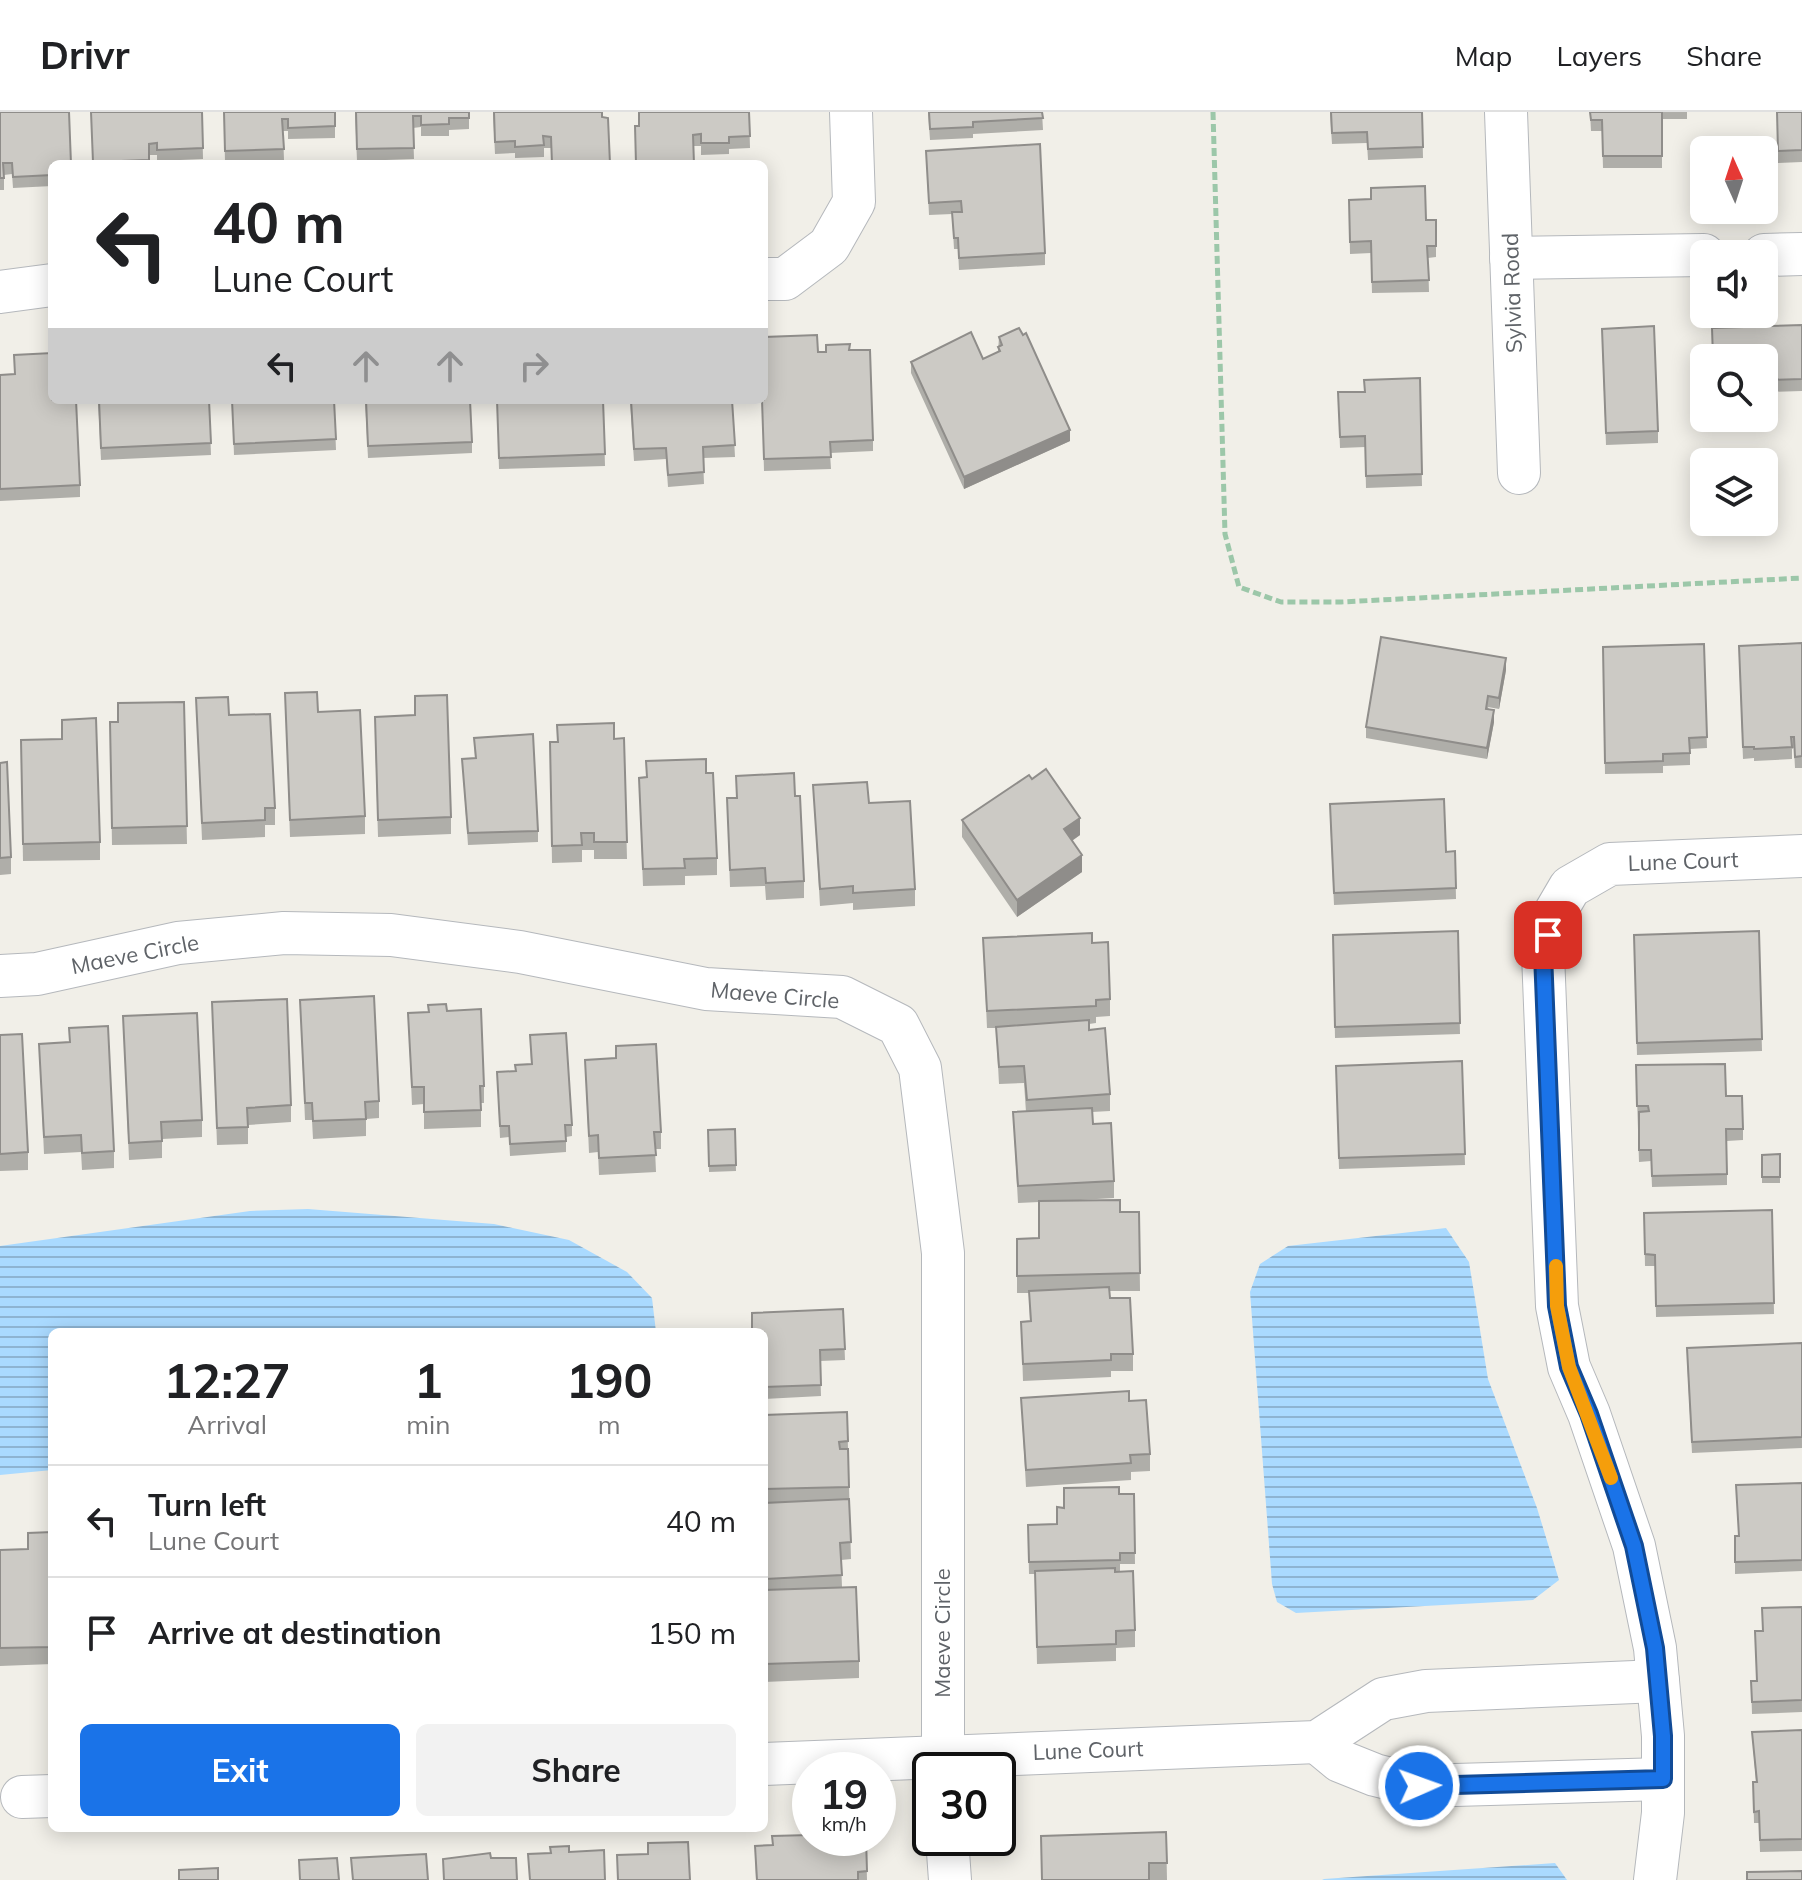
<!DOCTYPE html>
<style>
body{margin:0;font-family:Mulish,sans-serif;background:#f2f2f2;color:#202124;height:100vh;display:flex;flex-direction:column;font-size:30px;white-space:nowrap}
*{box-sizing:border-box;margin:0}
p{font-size:26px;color:#757577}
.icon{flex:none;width:44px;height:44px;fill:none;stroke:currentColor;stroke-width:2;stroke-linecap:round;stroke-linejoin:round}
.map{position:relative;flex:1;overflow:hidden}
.panel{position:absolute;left:48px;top:1216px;width:720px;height:504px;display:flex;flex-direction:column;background:#fff;border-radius:12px;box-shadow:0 4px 20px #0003}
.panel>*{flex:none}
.top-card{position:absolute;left:48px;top:48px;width:720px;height:244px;border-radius:12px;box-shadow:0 4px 20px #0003;background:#fff;color:#202124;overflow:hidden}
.needle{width:52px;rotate:357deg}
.buttons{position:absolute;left:1690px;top:24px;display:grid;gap:16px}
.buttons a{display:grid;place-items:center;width:88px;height:88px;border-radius:12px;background:#fff;box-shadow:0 4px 20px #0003;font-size:40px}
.speed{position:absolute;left:792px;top:1640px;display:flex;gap:16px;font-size:40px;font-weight:700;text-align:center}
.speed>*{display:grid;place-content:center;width:104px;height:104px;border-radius:50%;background:#fff;box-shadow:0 4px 20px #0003;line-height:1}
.speed small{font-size:20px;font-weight:400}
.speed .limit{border:4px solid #111;border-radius:12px;background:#fff;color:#111}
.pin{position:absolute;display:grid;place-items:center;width:68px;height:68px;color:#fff;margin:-34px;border-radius:16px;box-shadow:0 4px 12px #0006}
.me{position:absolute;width:88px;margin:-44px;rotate:88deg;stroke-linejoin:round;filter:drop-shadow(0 0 6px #0008)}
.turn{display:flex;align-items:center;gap:28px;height:168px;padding:0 32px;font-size:36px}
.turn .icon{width:104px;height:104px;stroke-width:2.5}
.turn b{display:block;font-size:56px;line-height:68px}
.lanes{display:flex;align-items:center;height:76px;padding:0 32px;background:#0003;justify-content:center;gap:40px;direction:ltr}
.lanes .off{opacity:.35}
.eta{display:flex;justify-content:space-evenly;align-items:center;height:136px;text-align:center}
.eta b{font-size:48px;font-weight:700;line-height:56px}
.action{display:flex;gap:16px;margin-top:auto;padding:16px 32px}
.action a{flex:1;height:92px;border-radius:12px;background:#1a73e8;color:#fff;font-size:32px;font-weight:700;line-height:92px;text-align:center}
.action a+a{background:#f2f2f2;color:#202124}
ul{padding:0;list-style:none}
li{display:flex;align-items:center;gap:24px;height:112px;padding:0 32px;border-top:2px solid #e0e0e0}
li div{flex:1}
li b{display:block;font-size:30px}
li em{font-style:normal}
header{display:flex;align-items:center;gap:48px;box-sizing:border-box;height:112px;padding:0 40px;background:#fff;border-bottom:2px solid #e0e0e0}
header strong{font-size:38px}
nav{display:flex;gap:44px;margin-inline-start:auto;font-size:28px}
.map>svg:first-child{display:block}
.water{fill:url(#water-rules)}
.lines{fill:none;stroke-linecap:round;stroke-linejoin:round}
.minor-casing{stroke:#b5b8bc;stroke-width:44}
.path{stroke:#9cc7a9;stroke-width:5;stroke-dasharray:8 4;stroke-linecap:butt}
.minor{stroke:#fff;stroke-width:42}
.wall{fill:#afaea9}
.shaded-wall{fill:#8f8d8a}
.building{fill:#cccac5;stroke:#8f8d8a;stroke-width:2}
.route-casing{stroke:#114b97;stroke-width:20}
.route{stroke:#1a73e8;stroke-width:14}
.slow{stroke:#f59e0b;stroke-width:14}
.labels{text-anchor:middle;stroke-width:7;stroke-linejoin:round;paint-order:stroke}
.street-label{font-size:22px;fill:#5f6368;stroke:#fff}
</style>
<header>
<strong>Drivr</strong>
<nav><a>Map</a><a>Layers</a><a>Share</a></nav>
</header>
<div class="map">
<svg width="1802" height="1768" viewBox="0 0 1802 1768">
<defs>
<pattern id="water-rules" width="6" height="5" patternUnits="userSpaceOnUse" patternTransform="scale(2)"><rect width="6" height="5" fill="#aadaff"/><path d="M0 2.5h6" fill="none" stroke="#8eb4d2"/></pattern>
</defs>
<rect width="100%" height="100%" fill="#f1efe8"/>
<g class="water">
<path d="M308 1097 494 1112 569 1128 627 1160 652 1186 656 1220H52V1358L0 1363V1134L250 1099Z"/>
<path d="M1446 1116 1469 1150 1488 1267 1537 1396 1559 1468 1533 1488 1296 1501 1277 1490 1272 1472 1250 1180 1260 1152 1288 1134Z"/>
<path d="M1555 1751 1567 1768H1322L1324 1767Z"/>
</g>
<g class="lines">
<defs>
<g id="minor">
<path d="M1506 0 1519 361"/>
<path d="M1764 143 1802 142"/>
<path d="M1511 146 1704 143"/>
<path d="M764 167H785L829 134 854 90 851 0"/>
<path d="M0 180 52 173"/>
<path d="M0 864 37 862 178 831 284 821 391 823 520 840 706 877 842 885 898 913 920 956 943 1141V1658"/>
<path d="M1317 1630 1340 1649 1375 1663 1419 1674 1663 1667"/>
<path d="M764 1652 1317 1630 1383 1587 1426 1579 1658 1569"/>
<path d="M22 1685 52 1684"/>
<path d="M947 1726 950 1768"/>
<path d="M1655 1768 1663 1701V1624L1655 1536 1634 1434 1589 1302 1569 1255 1557 1194 1543 842 1553 804 1570 775 1610 752 1802 744"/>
</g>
</defs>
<use href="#minor" class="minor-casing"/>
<path class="path" d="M1213 0 1225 422 1239 475 1281 490H1341L1802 466"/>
<use href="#minor" class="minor"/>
</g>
<g class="wall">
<path d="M0 0 52 52V74L13 76 12 62 4 63V78H0Z"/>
<path d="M91 0H202L203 47 157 49V43H149V52H93Z"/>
<path d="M224 0H335V26L288 27V19H283L284 48 225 51Z"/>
<path d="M355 0H469V17L449 18V24H421V15L413 16 414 47 357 49Z"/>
<path d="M493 0H602L551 36H544V45L515 46V41L495 42Z"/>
<path d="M749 0 750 36 729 37V42L701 43V34H694L635 14Z"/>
<path d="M928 0H1042L1043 18 973 22V26L930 28Z"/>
<path d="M1330 0H1422L1423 46 1368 48 1367 31 1332 32Z"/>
<path d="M1590 0H1687V7H1662V56H1603L1602 19H1591Z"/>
<path d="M1777 0H1802V50L1778 51Z"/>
<path d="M926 39 1045 141V153L959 158 958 137H954L952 102 929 103Z"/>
<path d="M1349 88 1426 108H1436V145L1428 146 1429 180 1372 181 1371 141 1350 142Z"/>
<path d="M1802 213V279L1764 280V246L1771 214Z"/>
<path d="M999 225 1070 329 964 377 911 261V250L983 247 998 240Z"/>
<path d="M1602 228 1658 319V331L1606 333Z"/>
<path d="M849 238 873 328V339L830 341 831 357 764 359 762 288 818 240Z"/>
<path d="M0 263 80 373V385L0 389Z"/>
<path d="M1420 266 1422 374 1366 376 1365 335 1340 336 1338 280H1364Z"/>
<path d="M98 288H209L211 343 101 348Z"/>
<path d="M232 288H334L336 338 234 343Z"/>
<path d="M365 288 472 330V341L368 346Z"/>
<path d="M497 288H603L605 354 499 357Z"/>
<path d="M630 288H732L735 345 703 346 704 372 668 375 666 347 634 349Z"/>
<path d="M1802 531V656H1795L1794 636 1792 637V647L1754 649V646L1743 647 1739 545Z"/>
<path d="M1704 532 1707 636 1690 637V653L1663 654V661L1605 662 1603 535Z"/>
<path d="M1506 558 1499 597 1488 595 1494 610 1487 647 1366 626V615Z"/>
<path d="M285 581 318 600 365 704V722L290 725Z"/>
<path d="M196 586 229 603 275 696V713H265V725L202 728Z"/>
<path d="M184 590 187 732 112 733 110 610H118Z"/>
<path d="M415 603 451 705V722L378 725 375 622Z"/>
<path d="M557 613 614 627 624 626 627 747H594V738H582V750L552 751 550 630H557Z"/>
<path d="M474 626 538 719V730L468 733 462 647H475Z"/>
<path d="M21 628 100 730V748L23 749Z"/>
<path d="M646 649 706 661 717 746V763L685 764V773L643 774 639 666 646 665Z"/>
<path d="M0 651 11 745V762L0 763Z"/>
<path d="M736 664 795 684 804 769V786L766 788 765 774 730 775 727 686H736Z"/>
<path d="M1032 667 1080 723 1072 729 1082 760 1017 805 962 725V708Z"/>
<path d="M813 673 869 691 915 777V794L853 798V791L820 794Z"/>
<path d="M1330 704 1446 740 1455 739 1456 787 1334 793Z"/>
<path d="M1458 819 1460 922 1335 926 1333 823Z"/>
<path d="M1759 819 1762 939 1637 943 1634 823Z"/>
<path d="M983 826 1092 831 1110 887V904L1096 905V911L1089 912V918L1110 982V999L1092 1000 1093 1012 1114 1069V1086L1063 1089 1120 1100H1139L1140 1179H1110V1186L1133 1242V1259H1111V1265L1023 1269 1021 1210H1030L1029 1181H1017V1127L1039 1126V1090L1018 1091 1013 1000H1026L1024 971 999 972 996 916H987Z"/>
<path d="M300 888 379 989V1006L366 1007V1024L313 1027 312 1008H305Z"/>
<path d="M212 890 291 993V1010L248 1013V1032L217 1033Z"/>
<path d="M447 899 484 974V991H481V1015L424 1017V992L412 993 408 901Z"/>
<path d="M123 904 202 1008V1025L162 1027V1046L129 1048Z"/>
<path d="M69 916 114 1039V1056L82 1058 81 1040 44 1042 39 932 69 930Z"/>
<path d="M0 923 28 1040V1058L0 1059Z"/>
<path d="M530 923 572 1013V1024L566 1025V1040L510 1044 509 1025 500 1026 497 960 516 959 531 952Z"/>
<path d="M616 934 661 1020V1037H655L656 1060 599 1063 598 1040 589 1041 585 948 616 946Z"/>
<path d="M1462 949 1465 1053 1339 1057 1336 954Z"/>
<path d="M1636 953 1726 984 1743 1017V1028L1727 1029V1073L1652 1075 1651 1049 1639 1050Z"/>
<path d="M735 1017 736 1059 709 1060 708 1018Z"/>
<path d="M1780 1042V1071H1762V1043Z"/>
<path d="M1772 1098 1774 1202 1656 1205 1655 1154H1645L1644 1101Z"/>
<path d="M843 1197 845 1248 820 1249 821 1284 764 1287V1220Z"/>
<path d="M1802 1231V1336L1692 1341 1687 1247Z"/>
<path d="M1021 1286 1150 1342V1359L1131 1360V1368L1026 1375Z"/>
<path d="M847 1300 851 1447 841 1448 842 1475 859 1549V1566L764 1570V1303Z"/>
<path d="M1802 1371V1459L1735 1462V1424H1738Z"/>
<path d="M1119 1382H1134L1135 1452H1120V1460L1135 1518V1535L1116 1536V1549L1037 1552 1035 1462H1029L1028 1413 1057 1412 1064 1396Z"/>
<path d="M52 1420V1552L0 1554V1438H28Z"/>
<path d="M1802 1495V1600L1752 1602 1751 1569H1757L1763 1519Z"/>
<path d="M1802 1618V1739L1760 1740 1759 1711H1754L1753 1670H1756L1752 1620Z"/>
<path d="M1166 1720 1167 1768H1042Z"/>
<path d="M866 1726 867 1768H756L755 1734Z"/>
</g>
<g class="shaded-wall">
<path d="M1070 318V329L964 377V365Z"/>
<path d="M1506 546V558L1499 597V586Z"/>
<path d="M1494 598V610L1487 647V636Z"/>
<path d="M1080 706V723L1064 734V717Z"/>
<path d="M1082 743V760L1017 805V788Z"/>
</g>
<g class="building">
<path d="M0 0H69L71 52H52V63L13 65 12 51H3L4 66H0Z"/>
<path d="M91 0H202L203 36 157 38V31L149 32V48L93 50Z"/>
<path d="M224 0H335V14L288 16V7H282L284 37 225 39Z"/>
<path d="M356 0H469V6H449V12L421 13V4H413L414 36 357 37Z"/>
<path d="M494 0H602V5L608 6 610 52H552L551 25 543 24 544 33 515 35V29L495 30Z"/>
<path d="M639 0H749L750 24 729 25V31H701V22L693 23 694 52H636L635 14H639Z"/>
<path d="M929 0H1042L1043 6 973 10V15L930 17Z"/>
<path d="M1331 0H1422L1423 35 1368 37 1367 20 1332 21Z"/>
<path d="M1590 0H1662V44H1603L1602 8H1591Z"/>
<path d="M1777 0H1802V38L1778 39Z"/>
<path d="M1040 32 1045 141 959 146 958 126H954L952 100H962L961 89 929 91 926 39Z"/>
<path d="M1425 74 1426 108H1436V134H1427L1429 168 1372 170 1371 129 1350 130 1349 88 1371 87V76Z"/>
<path d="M1742 207H1771V214L1802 213V267L1764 268V246H1713L1712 216 1743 215Z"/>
<path d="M1654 214 1658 319 1606 321 1602 217Z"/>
<path d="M1019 216 1023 223 1026 221 1070 318 964 365 911 250 971 220 983 247 1000 239 998 235 1002 233 999 225Z"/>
<path d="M817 223 818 240H826V233L850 232 849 238H870L873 328 830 330 831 345 764 347 762 288H764V225Z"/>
<path d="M52 241V288H76L80 373 0 377V263L15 262 14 243Z"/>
<path d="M1420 266 1422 362 1366 364 1365 324 1340 325 1338 280H1365L1364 268Z"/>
<path d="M99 288H209L211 331 101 336Z"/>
<path d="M232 288H334L336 327 234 332Z"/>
<path d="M366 288H470L472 330 368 334Z"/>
<path d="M497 288H603L605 342 499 346Z"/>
<path d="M631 288H732L735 333 703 335 704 360 668 363 666 336 634 337Z"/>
<path d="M1381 525 1506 546 1499 586 1488 584 1486 597 1494 598 1487 636 1366 615Z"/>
<path d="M1802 531V644L1795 645 1794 625H1791L1792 635 1754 637V635H1743L1739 534Z"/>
<path d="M1704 532 1707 625 1689 626 1690 641 1663 642V649L1605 651 1603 535Z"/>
<path d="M317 580 318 600 360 598 365 704 290 708 285 581Z"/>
<path d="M447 583 451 705 378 708 375 605 415 603V584Z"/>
<path d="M228 585 229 603 270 602 275 696H265V708L202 711 196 586Z"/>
<path d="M184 590 187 714 112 716 110 610H118V591Z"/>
<path d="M96 606 100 730 23 732 21 628 62 627V608Z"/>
<path d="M614 611V627L624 626 627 730H594V721H581L582 733 552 734 550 630H558L557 613Z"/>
<path d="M533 622 538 719 468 721 462 647 476 646 474 626Z"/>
<path d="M706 647V661H713L717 746 684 747 685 756 643 757 639 666 647 665 646 649Z"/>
<path d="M7 650 11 745 0 746V651Z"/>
<path d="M1046 657 1080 706 1064 717 1082 743 1017 788 962 708 1029 663 1032 667Z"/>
<path d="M794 661 795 684H800L804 769 766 771 765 756 730 758 727 686H737L736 664Z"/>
<path d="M867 670 869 691 910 689 915 777 853 781V774L820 777 813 673Z"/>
<path d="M1444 687 1446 740 1455 739 1456 776 1334 781 1330 692Z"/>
<path d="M1458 819 1460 911 1335 915 1333 823Z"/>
<path d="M1759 819 1762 927 1637 931 1634 823Z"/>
<path d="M1092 821V831L1108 830 1110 887 1096 888V894L987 899 983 826Z"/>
<path d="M374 884 379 989 365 990 366 1007 313 1009 312 991H305L300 888Z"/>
<path d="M287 887 291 993 247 996 248 1015 217 1016 212 890Z"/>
<path d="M446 892 447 899 481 897 484 974H480L481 998 424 1000V975H412L408 901 429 900 428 893Z"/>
<path d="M197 901 202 1008 161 1010 162 1029 129 1031 123 904Z"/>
<path d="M1089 908V918L1105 916 1110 982 1027 988 1024 954 999 955 996 915Z"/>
<path d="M108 914 114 1039 82 1041 81 1023 44 1025 39 932 70 930 69 916Z"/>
<path d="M566 921 572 1013H565L566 1029 510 1032 509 1014H500L497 960 516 959 515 953 532 952 530 923Z"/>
<path d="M22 922 28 1040 0 1042V923Z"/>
<path d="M656 932 661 1020H654L656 1043 599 1046 598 1023 589 1024 585 948 616 946V934Z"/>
<path d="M1462 949 1465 1042 1339 1046 1336 954Z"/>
<path d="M1725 952 1726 984H1742L1743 1017H1726L1727 1062 1652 1064 1651 1038H1639V1000L1649 999 1648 994H1637L1636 953Z"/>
<path d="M1092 996 1093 1012 1111 1011 1114 1069 1018 1074 1013 1000Z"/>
<path d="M735 1017 736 1053 709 1054 708 1018Z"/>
<path d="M1780 1042V1065H1762V1043Z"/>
<path d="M1120 1088V1100H1139L1140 1161 1017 1164V1127L1039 1126V1089Z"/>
<path d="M1772 1098 1774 1191 1656 1194 1655 1143 1645 1142 1644 1101Z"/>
<path d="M1109 1175 1110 1186H1130L1133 1242H1111V1248L1023 1252 1021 1210 1031 1209 1029 1179Z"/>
<path d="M843 1197 845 1237 820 1238 821 1273 764 1275V1220H752V1201Z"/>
<path d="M1802 1231V1325L1692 1330 1687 1236Z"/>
<path d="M1129 1279V1289L1146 1288 1150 1342 1130 1343 1131 1351 1026 1358 1021 1286Z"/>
<path d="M847 1300 848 1329 839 1330 840 1337H848L849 1375 764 1377V1303Z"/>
<path d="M1802 1371V1448L1735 1450V1424H1739L1736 1373Z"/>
<path d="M1119 1375V1382H1134L1135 1441H1120V1448L1029 1450 1028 1413 1057 1412V1395L1064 1396V1376Z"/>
<path d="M849 1387 851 1430 840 1431 842 1463 765 1467 764 1391Z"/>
<path d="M52 1420V1535L0 1536V1438L28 1437V1421Z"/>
<path d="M1115 1456V1460L1133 1459 1135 1518 1116 1519V1532L1037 1535 1035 1459Z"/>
<path d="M856 1475 859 1549 764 1552V1478Z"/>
<path d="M1802 1495V1588L1752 1590 1751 1569H1757L1755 1519H1763L1762 1496Z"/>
<path d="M1802 1618V1727L1760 1728 1759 1699 1754 1700 1753 1670H1757L1752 1620Z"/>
<path d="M1166 1720 1167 1751H1149V1768H1042L1041 1724Z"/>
<path d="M810 1723V1726H866L867 1759 858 1760V1768H757L755 1734 773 1733 772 1724Z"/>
<path d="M688 1730 690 1768H618L617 1743 648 1742V1731Z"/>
<path d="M569 1734V1740L604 1738 605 1768H530L528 1742 551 1741 550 1735Z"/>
<path d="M490 1741 491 1746H516L517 1768H444L443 1747Z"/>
<path d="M426 1742 428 1768H353L351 1746Z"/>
<path d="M337 1746 339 1768H300L299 1748Z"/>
<path d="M218 1756V1768H179V1758Z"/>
<path d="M1802 1759V1768H1747V1760Z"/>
</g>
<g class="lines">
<defs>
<path id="route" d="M1419 1674 1663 1667V1624L1655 1536 1634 1434 1589 1302 1569 1255 1557 1194 1543 842 1548 823"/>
</defs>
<use href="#route" class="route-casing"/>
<use href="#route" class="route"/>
<path class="slow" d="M1556 1154 1557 1194 1569 1255 1611 1366"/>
</g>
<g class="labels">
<g class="street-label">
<text transform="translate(1512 181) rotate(-92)" y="8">Sylvia Road</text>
<text transform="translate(1683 749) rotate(-2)" y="8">Lune Court</text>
<text transform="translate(135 842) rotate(-11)" y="8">Maeve Circle</text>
<text transform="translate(775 883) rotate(5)" y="8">Maeve Circle</text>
<text transform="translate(942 1521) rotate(-90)" y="8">Maeve Circle</text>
<text transform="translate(1088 1638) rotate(-2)" y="8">Lune Court</text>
</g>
</g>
</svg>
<div class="buttons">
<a><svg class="needle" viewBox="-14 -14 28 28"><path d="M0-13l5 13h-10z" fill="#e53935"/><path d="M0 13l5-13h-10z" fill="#757577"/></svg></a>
<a><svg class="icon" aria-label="sound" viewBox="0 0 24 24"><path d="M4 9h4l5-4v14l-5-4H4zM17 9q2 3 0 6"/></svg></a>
<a><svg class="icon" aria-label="search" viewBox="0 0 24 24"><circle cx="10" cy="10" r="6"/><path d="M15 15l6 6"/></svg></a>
<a><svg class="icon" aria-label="layers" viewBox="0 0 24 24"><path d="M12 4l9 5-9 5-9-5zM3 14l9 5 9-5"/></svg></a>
</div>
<div class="speed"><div>19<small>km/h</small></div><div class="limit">30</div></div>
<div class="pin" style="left:1548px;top:823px;background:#d93025"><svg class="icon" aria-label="arrive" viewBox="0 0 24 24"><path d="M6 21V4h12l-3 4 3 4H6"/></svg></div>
<svg class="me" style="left:1419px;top:1674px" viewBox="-20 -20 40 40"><circle r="17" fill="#1a73e8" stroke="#fff" stroke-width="3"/><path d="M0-11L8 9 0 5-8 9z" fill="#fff"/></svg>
<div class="top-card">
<div class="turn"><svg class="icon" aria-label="left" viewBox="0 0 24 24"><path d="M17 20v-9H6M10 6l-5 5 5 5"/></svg><div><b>40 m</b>Lune Court</div></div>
<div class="lanes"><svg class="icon" aria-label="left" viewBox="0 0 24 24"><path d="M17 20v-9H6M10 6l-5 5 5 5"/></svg><svg class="icon off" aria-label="ahead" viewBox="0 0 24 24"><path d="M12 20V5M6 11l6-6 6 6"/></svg><svg class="icon off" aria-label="ahead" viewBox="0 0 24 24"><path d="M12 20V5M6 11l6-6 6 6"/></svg><svg class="icon off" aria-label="right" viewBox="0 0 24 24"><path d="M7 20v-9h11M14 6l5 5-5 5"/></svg></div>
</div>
<section class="panel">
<div class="eta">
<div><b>12:27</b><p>Arrival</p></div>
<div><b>1</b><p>min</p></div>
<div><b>190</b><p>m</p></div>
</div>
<ul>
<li><svg class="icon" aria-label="left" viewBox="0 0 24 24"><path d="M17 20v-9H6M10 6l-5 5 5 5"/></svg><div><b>Turn left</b><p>Lune Court</p></div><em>40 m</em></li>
<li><svg class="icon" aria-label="arrive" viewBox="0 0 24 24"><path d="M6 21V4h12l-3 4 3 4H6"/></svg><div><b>Arrive at destination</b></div><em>150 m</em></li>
</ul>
<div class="action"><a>Exit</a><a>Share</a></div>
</section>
</div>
